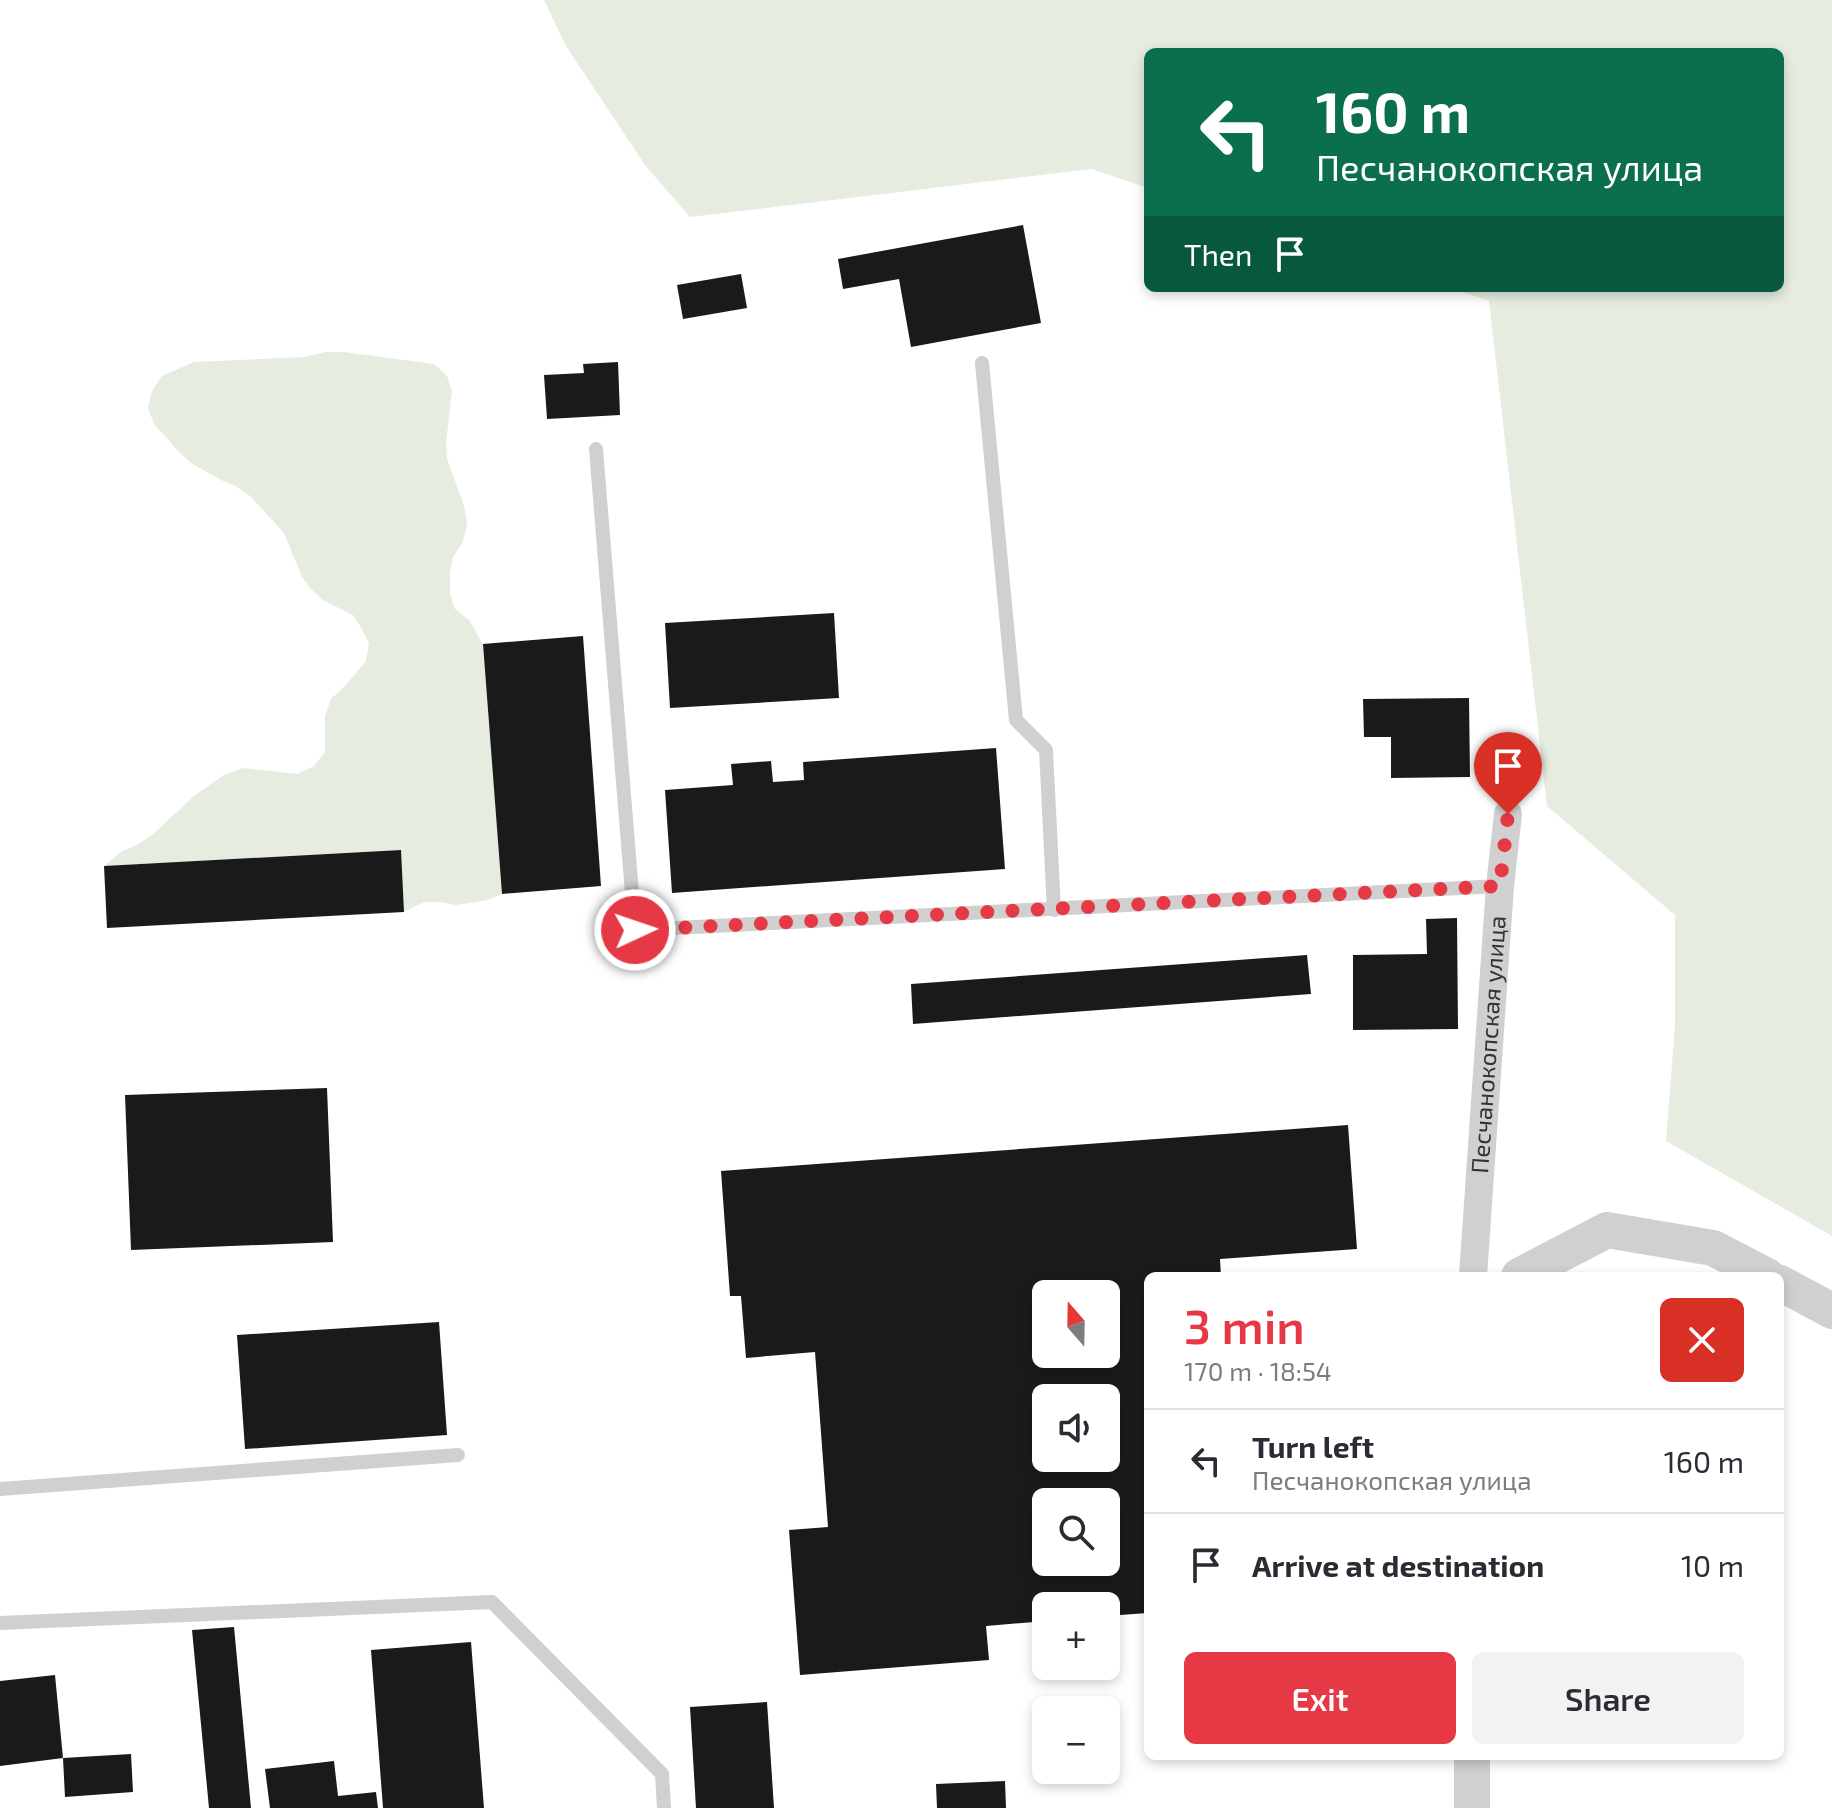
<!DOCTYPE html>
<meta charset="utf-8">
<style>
body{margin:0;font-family:"Exo 2",sans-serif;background:#f2f2f3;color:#2b2b33;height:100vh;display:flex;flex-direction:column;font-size:30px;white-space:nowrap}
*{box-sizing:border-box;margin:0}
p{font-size:26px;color:#7c7c81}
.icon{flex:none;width:44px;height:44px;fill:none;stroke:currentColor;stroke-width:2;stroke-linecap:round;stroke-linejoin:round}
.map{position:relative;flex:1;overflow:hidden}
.sheet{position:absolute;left:1144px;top:1272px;width:640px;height:488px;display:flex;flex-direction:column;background:#fff;border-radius:12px;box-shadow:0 4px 12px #0003}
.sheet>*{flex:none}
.guide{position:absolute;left:1144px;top:48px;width:640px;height:244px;border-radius:12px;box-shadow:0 4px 12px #0003;background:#0b6e4f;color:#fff;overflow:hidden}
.needle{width:52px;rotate:340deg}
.fabs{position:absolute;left:1032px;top:1280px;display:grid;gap:16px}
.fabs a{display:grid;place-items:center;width:88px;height:88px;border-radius:12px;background:#fff;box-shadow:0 4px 12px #0003;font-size:40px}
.pin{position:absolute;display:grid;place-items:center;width:68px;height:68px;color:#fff;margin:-82px -34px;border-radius:50% 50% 50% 0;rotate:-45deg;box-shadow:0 0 8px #0007}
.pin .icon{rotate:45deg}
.me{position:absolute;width:88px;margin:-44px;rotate:87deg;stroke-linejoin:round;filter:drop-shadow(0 0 6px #0008)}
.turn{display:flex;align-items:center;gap:28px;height:168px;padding:0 40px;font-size:36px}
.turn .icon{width:104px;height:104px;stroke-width:2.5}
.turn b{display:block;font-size:56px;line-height:68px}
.then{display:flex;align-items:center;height:76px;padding:0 40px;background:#0003;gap:16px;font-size:30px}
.round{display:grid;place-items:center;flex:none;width:84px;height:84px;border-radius:12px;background:#f2f2f3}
.headline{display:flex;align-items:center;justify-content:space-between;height:136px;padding:0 40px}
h1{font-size:48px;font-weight:600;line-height:60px;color:#e63946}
.action{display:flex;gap:16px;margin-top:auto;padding:16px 40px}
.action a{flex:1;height:92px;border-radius:12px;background:#e63946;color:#fff;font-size:32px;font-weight:600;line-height:92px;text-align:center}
.action a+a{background:#f2f2f3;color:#2b2b33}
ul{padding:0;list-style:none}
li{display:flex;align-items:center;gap:24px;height:104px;padding:0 40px;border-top:2px solid #e1e1e2}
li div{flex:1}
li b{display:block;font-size:30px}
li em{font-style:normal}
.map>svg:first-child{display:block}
.green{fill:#e6ecdf}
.building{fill:#1a1a1a;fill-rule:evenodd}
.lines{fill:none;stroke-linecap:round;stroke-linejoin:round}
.service{stroke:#d0d0d0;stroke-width:14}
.minor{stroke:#d0d0d0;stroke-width:28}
.tertiary{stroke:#d0d0d0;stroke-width:36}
.route{stroke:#e63946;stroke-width:14;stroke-dasharray:0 25.2}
.labels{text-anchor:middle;stroke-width:8;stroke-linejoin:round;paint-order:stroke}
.street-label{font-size:24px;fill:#333;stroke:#fff}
</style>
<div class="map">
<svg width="1832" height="1808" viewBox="0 0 1832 1808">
<rect width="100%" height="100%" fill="#fff"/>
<g class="green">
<path d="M544 0H1832V1236L1666 1141 1675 1025V915L1547 806 1489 301 1452 288H1780V52H1148V188L1092 169 690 217 645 165 566 46Z"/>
<path d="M325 352H344L434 364 447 376 452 391 446 442 447 459 464 505 467 523 463 542 453 557 450 573V592L454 608 469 620 483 644 502 894 488 900 456 905 441 902H424L404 912 400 850 104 866 122 851 137 845 152 835 194 796 224 775 243 768 297 774 314 766 325 752V716L331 699 344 687 366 661 369 643 362 629 353 615 323 600 311 589 302 577 284 533 250 496 236 486 221 480 191 463 179 452 154 424 148 408 152 391 162 376 194 362 305 357Z"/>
</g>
<g class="building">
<path d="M1023 225 1041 323 911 347 899 279 843 289 838 259Z"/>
<path d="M741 274 747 308 683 319 677 285Z"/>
<path d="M618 362 620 415 547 419 544 375 584 373 583 364Z"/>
<path d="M834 613 839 698 670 708 665 623Z"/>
<path d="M583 636 601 886 502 894 483 644Z"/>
<path d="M1469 698 1470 777 1391 778V737H1364L1363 699Z"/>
<path d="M996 748 1005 869 672 893 665 790 733 785 731 764 771 761 773 782 804 780 803 762Z"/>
<path d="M401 850 404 912 107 928 104 866Z"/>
<path d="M1457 918 1458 1029 1353 1030V955L1427 954 1426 919Z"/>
<path d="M1307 955 1311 994 913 1024 911 984Z"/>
<path d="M327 1088 333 1242 131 1250 125 1095Z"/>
<path d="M1348 1125 1357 1249 1220 1259 1221 1276H1148V1613L1106 1616V1606H1046V1621L986 1626 989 1660 800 1675 789 1530 828 1527 815 1352 746 1358 741 1296H730L721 1171ZM1046 1294H1106V1354H1046ZM1046 1398H1106V1458H1046ZM1046 1502H1106V1562H1046Z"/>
<path d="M439 1322 447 1435 245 1449 237 1335Z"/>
<path d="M234 1627 251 1808H209L192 1630Z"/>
<path d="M471 1642 484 1808H383L371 1650Z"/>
<path d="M55 1675 63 1758 0 1766V1681Z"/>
<path d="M767 1702 774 1808H696L690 1707Z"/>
<path d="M131 1754 133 1792 65 1797 63 1758Z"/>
<path d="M334 1761 338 1796 376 1792 378 1808H270L265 1769Z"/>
<path d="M1005 1781 1006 1808H937L936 1784Z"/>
</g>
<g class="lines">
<g class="service">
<path d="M982 363 1016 720 1046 750 1054 910"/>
<path d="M596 449 635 930 1500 886"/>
<path d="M0 1489 458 1455"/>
<path d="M0 1623 492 1602 662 1774 664 1808"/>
</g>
<path class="minor" id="s1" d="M1473 1276 1500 886 1508 814"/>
<g class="tertiary">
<path d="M1519 1276 1607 1230 1713 1248 1767 1276"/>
<path d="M1780 1283 1832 1311"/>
<path d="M1472 1808V1756"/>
</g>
</g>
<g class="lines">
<path class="route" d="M635 930 1500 886 1508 814"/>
</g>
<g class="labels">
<g class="street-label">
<text dy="8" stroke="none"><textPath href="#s1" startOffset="232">Песчанокопская улица</textPath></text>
</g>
</g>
</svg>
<div class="fabs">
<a><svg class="needle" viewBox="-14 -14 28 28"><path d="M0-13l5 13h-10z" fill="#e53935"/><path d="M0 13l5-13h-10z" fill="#7c7c81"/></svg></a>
<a><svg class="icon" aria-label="sound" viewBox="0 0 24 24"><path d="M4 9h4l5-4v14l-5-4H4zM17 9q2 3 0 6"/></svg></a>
<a><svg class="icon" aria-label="search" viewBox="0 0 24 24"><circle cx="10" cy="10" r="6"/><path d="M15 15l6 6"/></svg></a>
<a>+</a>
<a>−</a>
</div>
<div class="pin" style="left:1508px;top:814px;background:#d93025"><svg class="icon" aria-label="arrive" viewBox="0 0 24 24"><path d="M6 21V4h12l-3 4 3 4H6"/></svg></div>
<svg class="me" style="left:635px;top:930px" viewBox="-20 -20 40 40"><circle r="17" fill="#e63946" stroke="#fff" stroke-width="3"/><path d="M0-11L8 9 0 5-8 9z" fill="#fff"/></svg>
<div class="guide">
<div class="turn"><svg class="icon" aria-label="left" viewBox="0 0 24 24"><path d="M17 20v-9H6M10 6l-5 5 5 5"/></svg><div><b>160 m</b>Песчанокопская улица</div></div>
<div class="then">Then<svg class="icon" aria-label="arrive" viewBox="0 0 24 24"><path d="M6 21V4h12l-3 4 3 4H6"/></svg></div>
</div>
<section class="sheet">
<div class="headline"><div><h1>3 min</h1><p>170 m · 18:54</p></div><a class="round" style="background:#d93025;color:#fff"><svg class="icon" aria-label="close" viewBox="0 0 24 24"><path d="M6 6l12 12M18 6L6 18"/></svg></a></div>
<ul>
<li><svg class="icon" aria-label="left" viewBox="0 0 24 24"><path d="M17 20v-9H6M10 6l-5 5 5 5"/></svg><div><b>Turn left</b><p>Песчанокопская улица</p></div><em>160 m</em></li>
<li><svg class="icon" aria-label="arrive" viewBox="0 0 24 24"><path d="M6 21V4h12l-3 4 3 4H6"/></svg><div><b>Arrive at destination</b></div><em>10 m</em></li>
</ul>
<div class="action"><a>Exit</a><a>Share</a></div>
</section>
</div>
